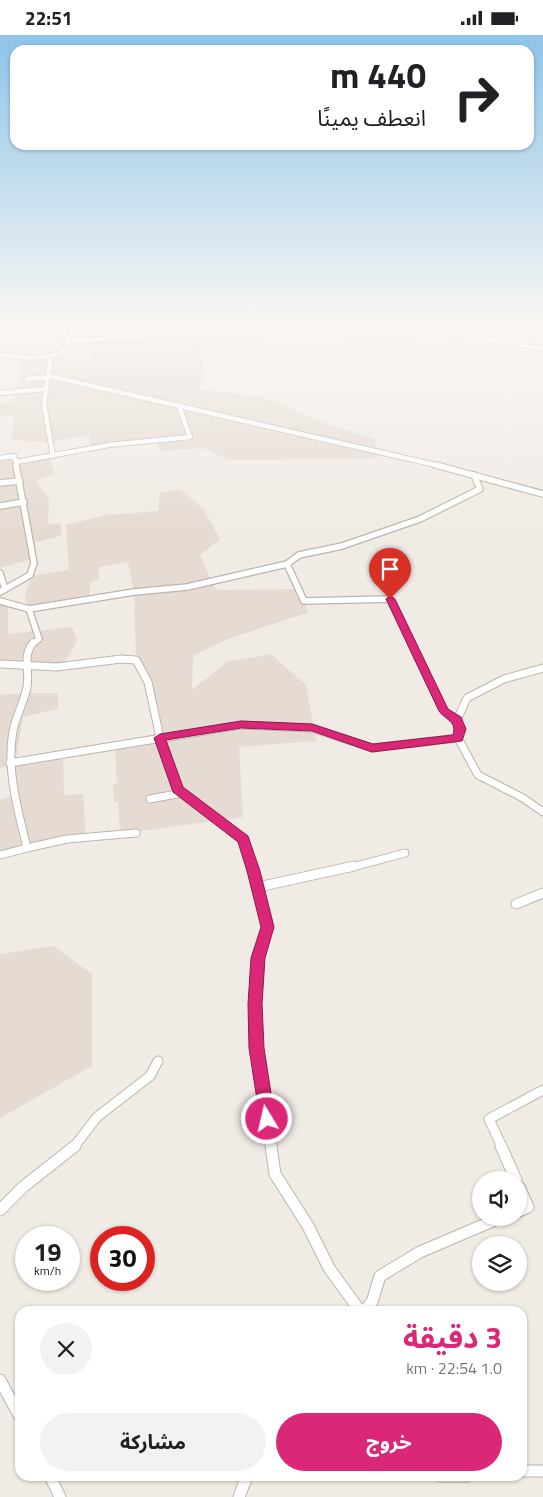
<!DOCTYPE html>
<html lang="ar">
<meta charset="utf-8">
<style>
body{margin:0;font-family:"Titillium Web","Noto Sans Arabic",sans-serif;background:#f2f2f2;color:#202124;direction:rtl;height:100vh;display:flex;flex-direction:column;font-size:19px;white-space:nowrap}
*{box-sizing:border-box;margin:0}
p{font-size:16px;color:#757577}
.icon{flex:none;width:28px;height:28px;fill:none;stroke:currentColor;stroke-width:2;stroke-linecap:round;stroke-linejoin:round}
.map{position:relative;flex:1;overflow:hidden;direction:ltr}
.panel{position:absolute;left:15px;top:1271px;width:512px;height:175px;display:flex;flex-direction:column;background:#fff;border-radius:15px;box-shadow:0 1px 4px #0004;direction:rtl}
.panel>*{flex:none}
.guide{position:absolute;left:10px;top:10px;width:524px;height:105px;border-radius:15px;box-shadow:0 1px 4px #0004;direction:rtl;background:#fff;color:#202124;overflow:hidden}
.controls{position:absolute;left:472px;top:1136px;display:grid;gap:10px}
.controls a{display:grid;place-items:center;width:55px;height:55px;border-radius:50%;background:#fff;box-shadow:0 1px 4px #0004;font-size:25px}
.speed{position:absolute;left:15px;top:1191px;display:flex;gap:10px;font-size:25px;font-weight:700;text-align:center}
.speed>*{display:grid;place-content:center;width:65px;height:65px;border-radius:50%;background:#fff;box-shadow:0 1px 4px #0004;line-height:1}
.speed small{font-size:12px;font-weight:400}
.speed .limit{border:8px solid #d22;background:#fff;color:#111}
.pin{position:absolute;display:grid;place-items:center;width:42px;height:42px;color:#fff;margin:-51px -21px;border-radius:50% 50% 50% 0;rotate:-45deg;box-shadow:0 0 5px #0007}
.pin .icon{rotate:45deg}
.me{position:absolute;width:55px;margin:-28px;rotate:351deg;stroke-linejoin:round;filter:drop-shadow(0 0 4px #0008)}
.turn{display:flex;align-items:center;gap:18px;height:105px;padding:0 25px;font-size:22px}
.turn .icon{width:65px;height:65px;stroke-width:2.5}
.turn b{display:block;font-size:35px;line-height:42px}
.round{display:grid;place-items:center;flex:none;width:52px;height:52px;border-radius:26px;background:#f2f2f2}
.summary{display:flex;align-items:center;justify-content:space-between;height:85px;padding:0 25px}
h1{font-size:30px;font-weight:700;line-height:38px;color:#db2777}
.cta{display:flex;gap:10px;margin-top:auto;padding:10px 25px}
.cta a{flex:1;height:58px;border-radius:30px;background:#db2777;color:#fff;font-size:20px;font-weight:700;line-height:58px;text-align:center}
.cta a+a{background:#f2f2f2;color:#202124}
.status{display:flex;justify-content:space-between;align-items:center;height:35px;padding:0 25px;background:#fff;direction:ltr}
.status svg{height:14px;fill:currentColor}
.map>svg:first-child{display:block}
.residential{fill:#e5dbd3}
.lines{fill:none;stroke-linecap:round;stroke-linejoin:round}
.minor-far4-casing{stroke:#bfb4ab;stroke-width:6}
.minor-far3-casing{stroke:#bfb4ab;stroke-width:8}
.minor-far2-casing{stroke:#bfb4ab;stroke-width:9}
.minor-far1-casing{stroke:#bfb4ab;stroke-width:11}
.minor-casing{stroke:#bfb4ab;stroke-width:13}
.minor-far4{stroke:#fff;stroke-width:4.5}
.minor-far3{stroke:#fff;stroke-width:5.5}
.minor-far2{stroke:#fff;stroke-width:7}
.minor-far1{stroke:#fff;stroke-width:9}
.minor{stroke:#fff;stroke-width:11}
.route{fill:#db2777;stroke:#8e194d}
</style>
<div class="status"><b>22:51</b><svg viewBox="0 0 49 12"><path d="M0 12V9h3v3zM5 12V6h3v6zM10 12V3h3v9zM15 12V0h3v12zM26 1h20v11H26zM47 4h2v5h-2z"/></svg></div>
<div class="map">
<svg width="543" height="1462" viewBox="0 0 543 1462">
<rect width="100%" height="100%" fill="#f1ebe5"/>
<g class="residential">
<path d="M19 288H106L17 293Z"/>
<path d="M196 297 205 345 198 354 262 362 326 389 375 404 378 423 228 425 203 413 160 416 156 407 90 412 89 400 50 407 12 405 13 381 0 382V369L12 367 24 323 52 321 90 326 92 305Z"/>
<path d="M49 421 55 439 36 445 49 464 48 490 61 488V501L29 509 33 524 0 533V426Z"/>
<path d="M180 454 203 474 220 504 200 520 216 555 295 554 309 577 228 604 193 621 192 655 227 627 271 619 306 650 316 706 239 712 243 782 120 799 118 766 114 767 113 750 117 749 115 711 159 703 148 647 136 625 134 557 128 527 99 532V544L90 548V564L28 574 25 559 32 541 69 535 66 490 106 480 158 476 160 457Z"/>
<path d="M0 568 8 572V599L72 592 77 606 63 630 0 628Z"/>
<path d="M29 658H58V674L23 682 16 725 63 721 64 760 83 759 86 802 0 822V765L13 761 9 732 0 733V660Z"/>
<path d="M53 911 92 939V1031L0 1083V919Z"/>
</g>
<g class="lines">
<defs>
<g id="minor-far4">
<path d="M63 288 68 307"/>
<path d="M165 288 175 299"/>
<path d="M394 288 543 314"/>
<path d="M486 288 525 309"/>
<path d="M0 307 9 288"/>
<path d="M0 320C15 322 49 326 62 316 65 314 67 309 69 306L194 298 239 300 304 294 373 301 439 296"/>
<path d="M51 320 44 369 53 421"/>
<path d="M49 341 440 431"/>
<path d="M27 344 49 342"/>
<path d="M0 358 45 354"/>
<path d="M0 423 14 421 16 427"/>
<path d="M17 431 16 427 109 410 190 402 179 371"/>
</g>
<g id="minor-far3">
<path d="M436 430 543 459"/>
<path d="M0 448 20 446"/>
<path d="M0 471 24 467"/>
<path d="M287 529 304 566 390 564 412 609"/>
<path d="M0 538 5 554"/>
<path d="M0 557 30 540 34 528 16 430"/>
<path d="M0 566 29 574 39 604 32 609"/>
<path d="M29 574 134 557 187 552 287 529 299 520 342 511 420 484 480 454 474 440"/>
</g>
<g id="minor-far2">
<path d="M411 608 444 676 457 687 459 694 458 703"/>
<path d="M0 629 57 632 121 624 136 625 148 647 160 703 178 754 244 804 252 833"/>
<path d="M457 685 467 663 504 644 543 633"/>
<path d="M10 728 241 690 312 693 372 713 458 703 478 740 523 763 543 777"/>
<path d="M150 764 182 758"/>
<path d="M27 813 67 804 136 798"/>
<path d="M0 820 27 813C18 775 6 735 13 696 16 681 24 667 27 652 30 637 22 620 33 608"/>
<path d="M349 833 405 818"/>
</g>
<g id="minor-far1">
<path d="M251 831 268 892 258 923 255 969 256 1013 271 1112"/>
<path d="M258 852 354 831"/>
<path d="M516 869 543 858"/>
<path d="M74 1112 97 1082 150 1041 158 1026"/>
<path d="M502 1112 489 1084 543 1055"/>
</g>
<g id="minor">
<path d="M271 1111 275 1139 308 1191 329 1233 360 1276"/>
<path d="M501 1111 516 1145"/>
<path d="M519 1152 528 1172 519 1176"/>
<path d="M0 1175 23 1152 75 1111"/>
<path d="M364 1276 372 1267 380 1241 420 1217 502 1182"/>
<path d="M0 1345 20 1382"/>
<path d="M522 1436H543"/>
<path d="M50 1441 60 1462"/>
<path d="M440 1441H467"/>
<path d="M239 1462 247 1441"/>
</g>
</defs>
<use href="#minor-far4" class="minor-far4-casing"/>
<use href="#minor-far3" class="minor-far3-casing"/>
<use href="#minor-far2" class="minor-far2-casing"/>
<use href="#minor-far1" class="minor-far1-casing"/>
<use href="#minor" class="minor-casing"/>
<use href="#minor-far4" class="minor-far4"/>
<use href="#minor-far3" class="minor-far3"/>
<use href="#minor-far2" class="minor-far2"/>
<use href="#minor-far1" class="minor-far1"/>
<use href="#minor" class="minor"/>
</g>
<linearGradient id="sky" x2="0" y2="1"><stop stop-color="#8dc4e9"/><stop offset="0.58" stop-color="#f9f6f3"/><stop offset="1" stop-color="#f9f6f3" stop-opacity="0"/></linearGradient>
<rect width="543" height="493" fill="url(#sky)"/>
<path class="route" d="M390 561 395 564 448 674 461 682 466 694 462 706 372 717 312 696 241 693 166 705 183 752 248 801 260 836 274 892 265 923 262 969 264 1013 275 1084 273 1089 267 1092 262 1089 260 1084 249 1013 248 969 251 923 261 892 247 836 238 807 173 757 154 703 160 699 241 686 312 689 373 709 453 700C457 686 446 685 439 676L386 564Z"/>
</svg>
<div class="controls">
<a><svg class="icon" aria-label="sound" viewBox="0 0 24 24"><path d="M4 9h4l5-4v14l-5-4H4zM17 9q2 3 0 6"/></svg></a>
<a><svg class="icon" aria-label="layers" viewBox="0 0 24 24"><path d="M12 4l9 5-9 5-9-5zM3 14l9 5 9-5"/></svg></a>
</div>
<div class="speed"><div>19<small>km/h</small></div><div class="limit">30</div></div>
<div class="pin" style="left:390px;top:564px;background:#d93025"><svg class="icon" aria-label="arrive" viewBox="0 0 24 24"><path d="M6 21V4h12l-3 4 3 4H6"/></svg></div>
<svg class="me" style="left:267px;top:1084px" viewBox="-20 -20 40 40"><circle r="17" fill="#db2777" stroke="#fff" stroke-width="3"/><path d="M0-11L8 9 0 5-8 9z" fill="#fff"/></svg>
<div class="guide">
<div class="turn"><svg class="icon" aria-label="right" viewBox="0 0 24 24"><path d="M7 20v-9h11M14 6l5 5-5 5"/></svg><div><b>440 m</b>انعطف يمينًا</div></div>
</div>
<section class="panel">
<div class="summary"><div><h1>3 دقيقة</h1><p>1.0 km · 22:54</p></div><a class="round"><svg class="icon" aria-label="close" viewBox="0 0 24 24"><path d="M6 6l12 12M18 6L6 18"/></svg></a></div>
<div class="cta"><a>خروج</a><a>مشاركة</a></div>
</section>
</div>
